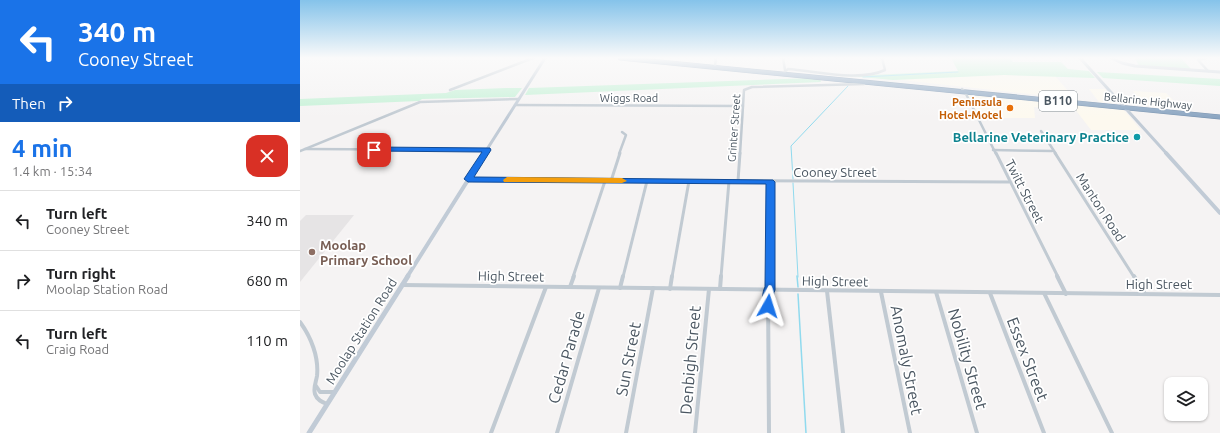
<!DOCTYPE html>
<meta charset="utf-8">
<style>
body{margin:0;font-family:Ubuntu,sans-serif;background:#f6f6f6;color:#202124;height:100vh;display:flex;flex-direction:column;font-size:15px;white-space:nowrap}
*{box-sizing:border-box;margin:0}
p{font-size:13px;color:#757577}
.icon{flex:none;width:22px;height:22px;fill:none;stroke:currentColor;stroke-width:2;stroke-linecap:round;stroke-linejoin:round}
.map{position:relative;flex:1;overflow:hidden}
.drawer{display:flex;flex-direction:column;background:#fff;width:300px}
.drawer>*{flex:none}
.banner{background:#1a73e8;color:#fff;overflow:hidden}
.fabs{position:absolute;left:864px;top:377px;display:grid;gap:8px}
.fabs a{display:grid;place-items:center;width:44px;height:44px;border-radius:8px;background:#fff;box-shadow:0 1px 3px #0004;font-size:20px}
.pin{position:absolute;display:grid;place-items:center;width:34px;height:34px;color:#fff;margin:-17px;border-radius:8px;box-shadow:0 2px 6px #0006}
.me{position:absolute;width:44px;margin:-22px;rotate:6deg;stroke-linejoin:round;filter:drop-shadow(0 0 3px #0008)}
.turn{display:flex;align-items:center;gap:14px;height:84px;padding:0 12px;font-size:18px}
.turn .icon{width:52px;height:52px;stroke-width:2.5}
.turn b{display:block;font-size:28px;line-height:34px}
.then{display:flex;align-items:center;height:38px;padding:0 12px;background:#0003;gap:8px;font-size:15px}
.round{display:grid;place-items:center;flex:none;width:42px;height:42px;border-radius:12px;background:#f6f6f6}
.overview{display:flex;align-items:center;justify-content:space-between;height:68px;padding:0 12px}
h1{font-size:24px;font-weight:700;line-height:30px;color:#1a73e8}
ul{padding:0;list-style:none}
li{display:flex;align-items:center;gap:12px;height:60px;padding:0 12px;border-top:1px solid #e0e0e0}
li div{flex:1}
li b{display:block;font-size:15px}
li em{font-style:normal}
main{display:flex;flex:1;min-height:0}
.map>svg:first-child{display:block}
.commercial{fill:#fdf9ef}
.education{fill:#e6e4e5}
.green{fill:#c3f1d5}
.lines{fill:none;stroke-linecap:round;stroke-linejoin:round}
.stream-far1{stroke:#90daee;stroke-width:1}
.stream{stroke:#90daee;stroke-width:1.5}
.highway-casing{stroke:#7690ad;stroke-width:5}
.street-far2{stroke:#c1cad2;stroke-width:2.5}
.street-far1{stroke:#c1cad2;stroke-width:3}
.street{stroke:#c1cad2;stroke-width:4}
.secondary-far2{stroke:#c1cbd6;stroke-width:3}
.secondary-far1{stroke:#c1cbd6;stroke-width:4}
.secondary{stroke:#c1cbd6;stroke-width:5}
.highway{stroke:#8ba5c1;stroke-width:4}
.route{fill:#1a73e8;stroke:#114b97}
.slow{fill:#f59e0b}
.food-dot{fill:#e8710a;stroke:#fff;stroke-width:1.5}
.culture-dot{fill:#0f9aa8;stroke:#fff;stroke-width:1.5}
.education-dot{fill:#8d6e63;stroke:#fff;stroke-width:1.5}
.labels{text-anchor:middle;stroke-width:3.5;stroke-linejoin:round;paint-order:stroke}
.far-street-label{font-size:11px;fill:#4a5661;stroke:#fff}
.far-food-label{font-size:11px;font-weight:bold;fill:#c56008;stroke:#fff;text-anchor:end}
.shield{fill:#fff;stroke:#808990;stroke-width:1}
.shield-label{font-size:12px;font-weight:bold;fill:#4a5661}
.culture-label{font-size:13px;font-weight:bold;fill:#0d838f;stroke:#fff;text-anchor:end}
.street-label{font-size:13px;fill:#4a5661;stroke:#fff}
.education-label{font-size:13px;font-weight:bold;fill:#785e54;stroke:#fff;text-anchor:start}
.near-street-label{font-size:16px;fill:#4a5661;stroke:#fff}
</style>
<main>
<section class="drawer">
<div class="banner">
<div class="turn"><svg class="icon" aria-label="left" viewBox="0 0 24 24"><path d="M17 20v-9H6M10 6l-5 5 5 5"/></svg><div><b>340 m</b>Cooney Street</div></div>
<div class="then">Then<svg class="icon" aria-label="right" viewBox="0 0 24 24"><path d="M7 20v-9h11M14 6l5 5-5 5"/></svg></div>
</div>
<div class="overview"><div><h1>4 min</h1><p>1.4 km · 15:34</p></div><a class="round" style="background:#d93025;color:#fff"><svg class="icon" aria-label="close" viewBox="0 0 24 24"><path d="M6 6l12 12M18 6L6 18"/></svg></a></div>
<ul>
<li><svg class="icon" aria-label="left" viewBox="0 0 24 24"><path d="M17 20v-9H6M10 6l-5 5 5 5"/></svg><div><b>Turn left</b><p>Cooney Street</p></div><em>340 m</em></li>
<li><svg class="icon" aria-label="right" viewBox="0 0 24 24"><path d="M7 20v-9h11M14 6l5 5-5 5"/></svg><div><b>Turn right</b><p>Moolap Station Road</p></div><em>680 m</em></li>
<li><svg class="icon" aria-label="left" viewBox="0 0 24 24"><path d="M17 20v-9H6M10 6l-5 5 5 5"/></svg><div><b>Turn left</b><p>Craig Road</p></div><em>110 m</em></li>
</ul>
</section>
<div class="map">
<svg width="920" height="433" viewBox="0 0 920 433">
<rect width="100%" height="100%" fill="#f5f3f3"/>
<g class="commercial">
<path d="M704 75 755 76 775 99 592 79Z"/>
<path d="M789 89H805L818 103 799 102Z"/>
<path d="M833 91 866 93 882 109 829 104 825 103 820 97 838 98Z"/>
<path d="M668 95 751 102 756 110 734 107 735 118H680Z"/>
<path d="M771 104 824 110 841 130H791Z"/>
</g>
<path class="education" d="M6 215H54L0 282V221Z"/>
<g class="green">
<path d="M651 58H710L713 62H761L768 69 789 71 795 78 704 75 593 80 551 76 658 71Z"/>
<path d="M835 58H881L891 69 839 66Z"/>
<path d="M797 72 920 79V86L803 78Z"/>
<path d="M514 78 520 79 521 82 225 95 229 88Z"/>
<path d="M206 88H222L215 97 122 99 119 101 0 106V99L146 93 155 90Z"/>
</g>
<g class="lines">
<g class="stream-far1">
<path d="M563 77 658 72"/>
<path d="M493 179 491 146 548 86"/>
<path d="M493 183 498 277"/>
</g>
<g class="stream">
<path d="M497 276 498 287"/>
<path d="M498 294 506 433"/>
</g>
<defs>
<path id="highway" d="M320 58 920 117"/>
</defs>
<use href="#highway" class="highway-casing"/>
<g class="street-far2">
<path d="M483 58 485 70"/>
<path d="M906 58 898 60 908 71"/>
<path d="M415 66 416 58"/>
<path d="M483 73 488 69C516 71 559 82 585 70L582 58"/>
<path d="M662 89 665 92 696 154"/>
<path d="M150 90 233 58"/>
<path d="M215 105 443 106"/>
<path d="M741 131 756 154"/>
<path d="M5 149 187 150"/>
<path d="M693 150 752 151"/>
<path d="M0 151 120 102 219 99"/>
<path d="M319 154 326 135 322 132"/>
<path d="M440 154 444 90 452 87 564 84"/>
</g>
<g class="street-far1">
<path d="M696 153 758 277"/>
<path d="M755 153 834 277"/>
<path d="M169 179 709 182"/>
<path d="M311 181 320 153"/>
<path d="M438 181 440 153"/>
<path d="M470 182V277"/>
<path d="M273 277 305 181"/>
<path d="M323 277 347 181"/>
<path d="M372 277 389 181"/>
<path d="M421 277 429 181"/>
</g>
<g class="street">
<path d="M470 276V290"/>
<path d="M757 276 766 294"/>
<path d="M834 276 845 294"/>
<path d="M102 285 920 295"/>
<path d="M270 287 274 276"/>
<path d="M320 288 323 276"/>
<path d="M370 289 372 276"/>
<path d="M420 289 421 276"/>
<path d="M468 290 469 433"/>
<path d="M527 291 543 433"/>
<path d="M581 292 610 433"/>
<path d="M636 292 677 433"/>
<path d="M690 293 744 433"/>
<path d="M744 293 812 433"/>
<path d="M0 322C11 337 19 357 17 376 16 382 13 388 15 394 17 400 22 402 27 404"/>
<path d="M16 386 20 392H35"/>
<path d="M191 433 246 287"/>
<path d="M257 433 299 288"/>
<path d="M326 433 353 288"/>
<path d="M395 433 409 289"/>
</g>
<g class="secondary-far2">
<path d="M780 58 867 154"/>
<path d="M811 58 822 63 835 66 920 72"/>
<path d="M184 154 245 58"/>
</g>
<g class="secondary-far1">
<path d="M866 153 920 213"/>
<path d="M107 277 185 153"/>
</g>
<path class="secondary" d="M9 433 108 276"/>
<use href="#highway" class="highway"/>
</g>
<linearGradient id="sky" x2="0" y2="1"><stop stop-color="#85c3ea"/><stop offset="0.49" stop-color="#fafafa"/><stop offset="1" stop-color="#fafafa" stop-opacity="0"/></linearGradient>
<rect width="920" height="118" fill="url(#sky)"/>
<path class="route" d="M74 147 190 148 191 150 174 177 473 180 475 182V290C472 296 475 303 472 309L468 310 464 309C462 303 462 292 465 287L466 184 168 182 164 179 182 152 72 151 71 150Z"/>
<path class="slow" d="M207 177 322 178 327 181 322 183 204 182 203 180Z"/>
<circle class="food-dot" cx="710" cy="108" r="4"/>
<circle class="culture-dot" cx="837" cy="137" r="4"/>
<circle class="education-dot" cx="12" cy="252" r="4"/>
<g class="labels">
<g class="far-street-label">
<text x="329" y="102">Wiggs Road</text>
<text transform="translate(848 101) rotate(6)" y="4">Bellarine Highway</text>
<text transform="translate(434 128) rotate(-86)" y="4">Grinter Street</text>
</g>
<g class="far-food-label">
<text x="702" y="106">Peninsula<tspan x="702" dy="13">Hotel-Motel</tspan></text>
</g>
<rect class="shield" x="739" y="91" width="38" height="20" rx="3"/>
<g class="shield-label">
<text x="758" y="105">B110</text>
</g>
<g class="culture-label">
<text x="829" y="142">Bellarine Veterinary Practice</text>
</g>
<g class="street-label">
<text x="535" y="177">Cooney Street</text>
<text transform="translate(725 191) rotate(63)" y="5">Twitt Street</text>
<text transform="translate(801 207) rotate(57)" y="5">Manton Road</text>
<text transform="translate(211 276) rotate(1)" y="5">High Street</text>
<text transform="translate(535 281) rotate(1)" y="5">High Street</text>
<text x="859" y="289">High Street</text>
<text transform="translate(61 331) rotate(-58)" y="5">Moolap Station Road</text>
</g>
<g class="education-label">
<text x="20" y="250">Moolap<tspan x="20" dy="15">Primary School</tspan></text>
</g>
<g class="near-street-label">
<text transform="translate(266 357) rotate(-74)" y="6">Cedar Parade</text>
<text transform="translate(328 359) rotate(-79)" y="6">Sun Street</text>
<text transform="translate(668 359) rotate(74)" y="6">Nobility Street</text>
<text transform="translate(728 359) rotate(69)" y="6">Essex Street</text>
<text transform="translate(390 360) rotate(-85)" y="6">Denbigh Street</text>
<text transform="translate(607 360) rotate(79)" y="6">Anomaly Street</text>
</g>
</g>
</svg>
<div class="fabs">
<a><svg class="icon" aria-label="layers" viewBox="0 0 24 24"><path d="M12 4l9 5-9 5-9-5zM3 14l9 5 9-5"/></svg></a>
</div>
<div class="pin" style="left:74px;top:150px;background:#d93025"><svg class="icon" aria-label="arrive" viewBox="0 0 24 24"><path d="M6 21V4h12l-3 4 3 4H6"/></svg></div>
<svg class="me" style="left:468px;top:306px" viewBox="-20 -20 40 40"><path d="M0-17L14 15 0 8-14 15z" fill="#1a73e8" stroke="#fff" stroke-width="4"/></svg>
</div>
</main>
